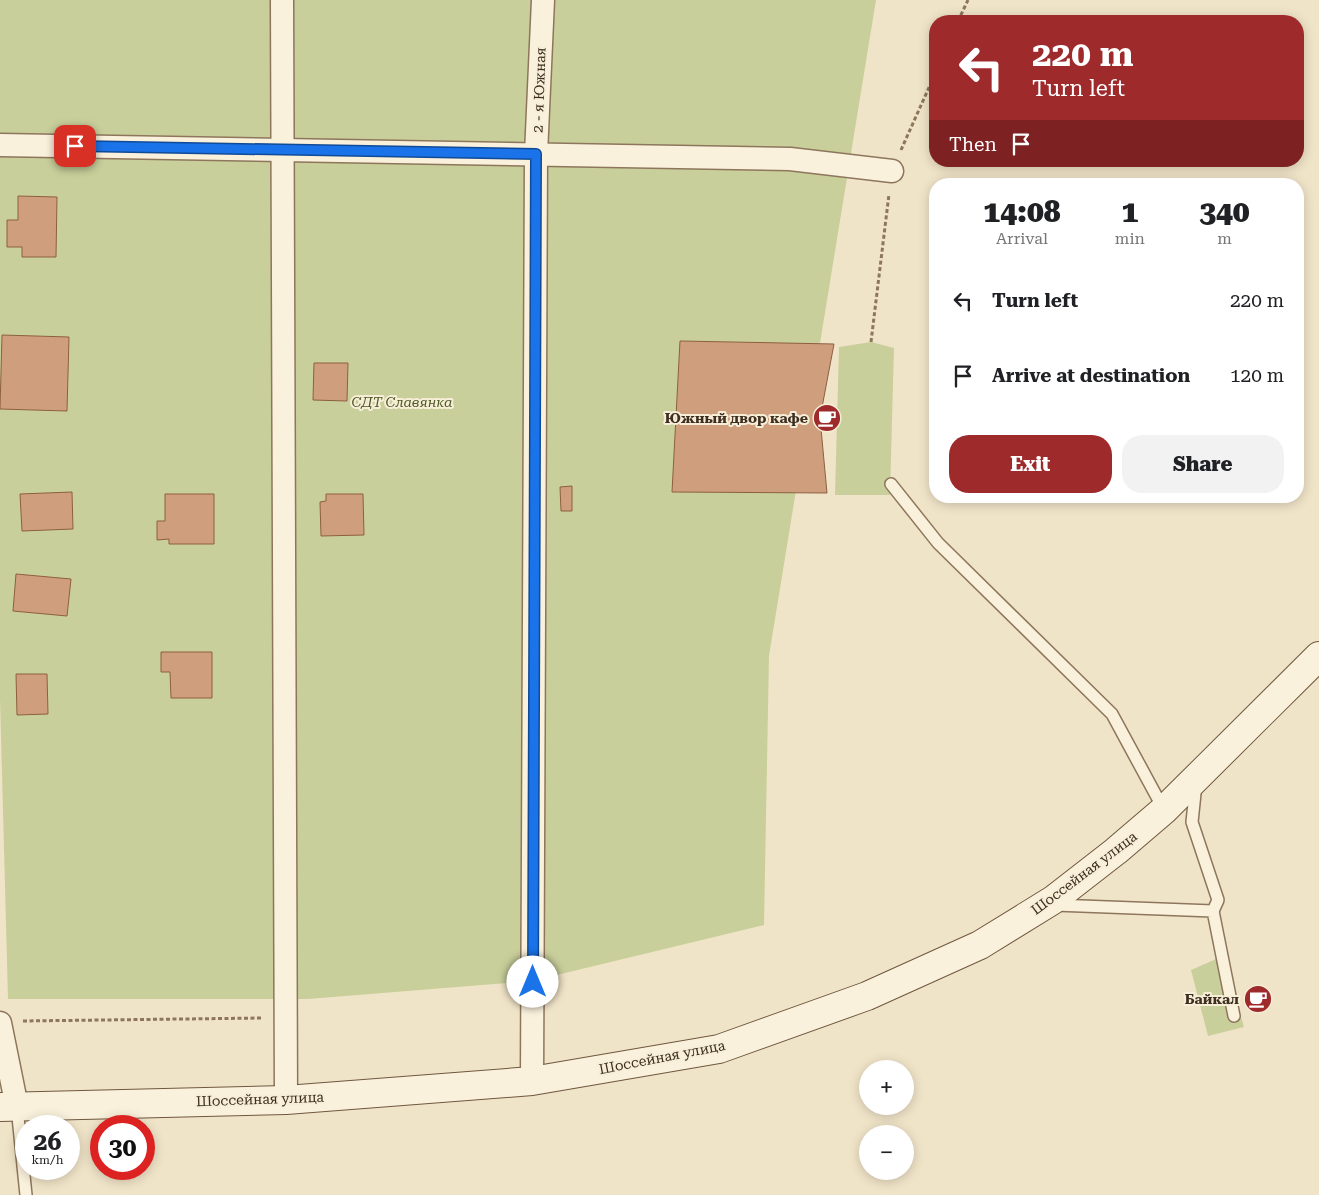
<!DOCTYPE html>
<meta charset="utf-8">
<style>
body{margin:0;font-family:"Roboto Serif",serif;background:#f2f2f2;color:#202124;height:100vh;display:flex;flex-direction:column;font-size:19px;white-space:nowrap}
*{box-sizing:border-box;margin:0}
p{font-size:16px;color:#757577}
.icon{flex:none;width:28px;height:28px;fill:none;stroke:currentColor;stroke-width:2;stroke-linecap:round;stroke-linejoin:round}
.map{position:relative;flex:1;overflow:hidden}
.details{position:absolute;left:929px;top:178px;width:375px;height:325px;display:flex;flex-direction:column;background:#fff;border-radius:20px;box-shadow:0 2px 12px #0003}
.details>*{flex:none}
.banner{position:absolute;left:929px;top:15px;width:375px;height:152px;border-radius:20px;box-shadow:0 2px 12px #0003;background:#9e2a2b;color:#fff;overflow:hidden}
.buttons{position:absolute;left:859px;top:1060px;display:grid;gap:10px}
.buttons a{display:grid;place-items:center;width:55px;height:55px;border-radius:50%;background:#fff;box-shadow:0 2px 12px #0003;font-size:25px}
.speed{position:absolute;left:15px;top:1115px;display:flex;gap:10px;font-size:25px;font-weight:700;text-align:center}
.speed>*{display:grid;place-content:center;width:65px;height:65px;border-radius:50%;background:#fff;box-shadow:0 2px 12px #0003;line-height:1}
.speed small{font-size:12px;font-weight:400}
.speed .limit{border:8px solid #d22;background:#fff;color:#111}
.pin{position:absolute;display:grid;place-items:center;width:42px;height:42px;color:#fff;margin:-21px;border-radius:10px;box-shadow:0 2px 8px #0006}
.me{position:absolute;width:55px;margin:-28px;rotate:0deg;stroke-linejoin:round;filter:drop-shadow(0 0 4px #0008)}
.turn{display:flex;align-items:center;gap:18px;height:105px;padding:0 20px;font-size:22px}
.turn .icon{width:65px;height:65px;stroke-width:2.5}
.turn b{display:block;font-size:35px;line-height:42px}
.then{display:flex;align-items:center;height:48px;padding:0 20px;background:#0003;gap:10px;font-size:19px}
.eta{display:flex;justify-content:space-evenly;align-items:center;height:85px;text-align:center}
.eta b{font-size:30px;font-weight:800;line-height:35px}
.button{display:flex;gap:10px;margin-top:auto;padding:10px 20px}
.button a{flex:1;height:58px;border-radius:20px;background:#9e2a2b;color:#fff;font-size:20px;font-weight:800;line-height:58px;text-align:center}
.button a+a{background:#f2f2f2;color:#202124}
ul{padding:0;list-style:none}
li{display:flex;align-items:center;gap:15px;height:75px;padding:0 20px}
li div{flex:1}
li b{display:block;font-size:19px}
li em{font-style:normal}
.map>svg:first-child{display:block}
.green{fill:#c9cf9b}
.building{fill:#cf9f7d;stroke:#8d5f41}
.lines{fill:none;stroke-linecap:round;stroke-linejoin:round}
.service-casing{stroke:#8d765c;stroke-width:14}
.minor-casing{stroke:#8d765c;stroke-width:25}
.secondary-casing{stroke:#6f573f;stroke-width:30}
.path{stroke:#8d765c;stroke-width:3;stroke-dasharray:4 2.5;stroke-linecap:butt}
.service{stroke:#faf1dc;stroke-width:11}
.minor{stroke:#faf1dc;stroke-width:22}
.secondary{stroke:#faf1dc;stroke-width:28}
.route-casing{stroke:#114b97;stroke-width:12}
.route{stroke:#1a73e8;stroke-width:9}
.labels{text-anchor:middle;stroke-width:4;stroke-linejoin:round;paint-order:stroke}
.street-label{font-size:14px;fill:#3d2e20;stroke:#f7eed8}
.park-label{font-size:14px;font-style:italic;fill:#4d5a26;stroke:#f7eed8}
.poi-label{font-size:14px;font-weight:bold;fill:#3d2e20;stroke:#f7eed8;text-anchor:end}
</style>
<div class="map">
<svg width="1319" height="1195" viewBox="0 0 1319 1195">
<rect width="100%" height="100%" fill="#f0e4c8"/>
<g class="green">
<path d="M0 0H876L769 656 764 925 532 981 308 999H8L0 699Z"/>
<path d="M871 342 894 348 890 495H835L839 347Z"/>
<path d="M1223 956 1244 1027 1208 1036 1191 970Z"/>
</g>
<g class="building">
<path d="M18 196 57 197 56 257H22V247H7V220H18Z"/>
<path d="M2 335 69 337 67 411 0 409Z"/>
<path d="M680 341 834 344 820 418 827 493 672 492Z"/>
<path d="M314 363H348L347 401 313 400Z"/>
<path d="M572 486V511H561L560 487Z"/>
<path d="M72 492 73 529 22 531 20 494Z"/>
<path d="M165 494H214V544H169V539L157 540V521H165Z"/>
<path d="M326 494H363L364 535 321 536 320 502 326 501Z"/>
<path d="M16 574 71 579 67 616 13 611Z"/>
<path d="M161 652H212V698H171L170 672H161Z"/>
<path d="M16 674H47L48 714 17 715Z"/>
</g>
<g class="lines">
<defs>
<g id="service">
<path d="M891 484 938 543 1112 714 1164 810"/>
<path d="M1196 784 1192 822 1218 900 1213 911"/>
<path d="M1055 905 1213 911 1234 1016"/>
<path d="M17 1107 26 1195"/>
</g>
<g id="minor">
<path d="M282 0 286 1100"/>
<path d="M0 145 790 159 892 171"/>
<path d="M0 1023 17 1107"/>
<path d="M532 1081 536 154 543 0"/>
</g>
<path id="secondary" d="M0 1107 286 1100 532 1081 719 1049 867 996 980 945 1053 900 1116 851 1164 810 1319 656"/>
</defs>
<use href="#service" class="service-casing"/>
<use href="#minor" class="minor-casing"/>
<use href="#secondary" class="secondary-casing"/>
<g class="path">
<path d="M958 21 968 0"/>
<path d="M901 150 935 74"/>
<path d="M871 342 889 194"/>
<path d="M23 1021 262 1018"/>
</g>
<use href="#service" class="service"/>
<use href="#minor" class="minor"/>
<use href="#secondary" class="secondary"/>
</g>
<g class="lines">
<defs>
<path id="route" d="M75 146 536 154 533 982"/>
</defs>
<use href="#route" class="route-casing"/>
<use href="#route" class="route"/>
</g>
<defs>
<symbol id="cafe-disc" viewBox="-11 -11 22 22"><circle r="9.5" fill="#9e2a2b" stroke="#f7eed8"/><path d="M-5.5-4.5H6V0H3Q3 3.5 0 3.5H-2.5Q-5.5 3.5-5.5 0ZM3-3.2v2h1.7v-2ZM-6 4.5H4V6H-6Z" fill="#fff"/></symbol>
</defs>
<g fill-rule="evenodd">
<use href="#cafe-disc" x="811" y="402" width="32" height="32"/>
<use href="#cafe-disc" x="1242" y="983" width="32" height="32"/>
</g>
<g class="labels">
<g class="street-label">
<text transform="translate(539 90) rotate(-88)" y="5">2 - я Южная</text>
<text transform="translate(1084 873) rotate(-37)" y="5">Шоссейная улица</text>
<text transform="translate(662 1057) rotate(-11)" y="5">Шоссейная улица</text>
<text transform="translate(260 1099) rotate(-2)" y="5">Шоссейная улица</text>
</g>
<g class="park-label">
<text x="402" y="407">СДТ Славянка</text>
</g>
<g class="poi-label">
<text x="808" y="423">Южный двор кафе</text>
<text x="1239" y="1004">Байкал</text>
</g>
</g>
</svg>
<div class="buttons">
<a>+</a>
<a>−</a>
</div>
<div class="speed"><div>26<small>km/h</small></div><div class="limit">30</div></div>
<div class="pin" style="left:75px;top:146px;background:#d93025"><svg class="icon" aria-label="arrive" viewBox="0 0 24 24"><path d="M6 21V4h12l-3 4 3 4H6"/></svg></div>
<svg class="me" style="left:533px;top:982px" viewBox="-20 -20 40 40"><circle r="19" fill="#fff"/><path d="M0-13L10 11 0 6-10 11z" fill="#1a73e8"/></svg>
<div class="banner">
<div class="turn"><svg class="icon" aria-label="left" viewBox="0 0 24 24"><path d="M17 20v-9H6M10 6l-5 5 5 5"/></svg><div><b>220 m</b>Turn left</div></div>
<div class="then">Then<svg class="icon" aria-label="arrive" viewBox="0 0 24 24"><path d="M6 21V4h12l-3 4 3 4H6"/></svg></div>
</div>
<section class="details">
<div class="eta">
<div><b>14:08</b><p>Arrival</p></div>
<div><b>1</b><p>min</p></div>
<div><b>340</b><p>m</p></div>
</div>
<ul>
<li><svg class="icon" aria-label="left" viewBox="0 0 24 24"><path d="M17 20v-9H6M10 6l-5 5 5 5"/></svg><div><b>Turn left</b></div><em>220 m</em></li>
<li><svg class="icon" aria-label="arrive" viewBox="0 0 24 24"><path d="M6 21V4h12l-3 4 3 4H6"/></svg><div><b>Arrive at destination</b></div><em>120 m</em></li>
</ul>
<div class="button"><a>Exit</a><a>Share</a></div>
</section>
</div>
